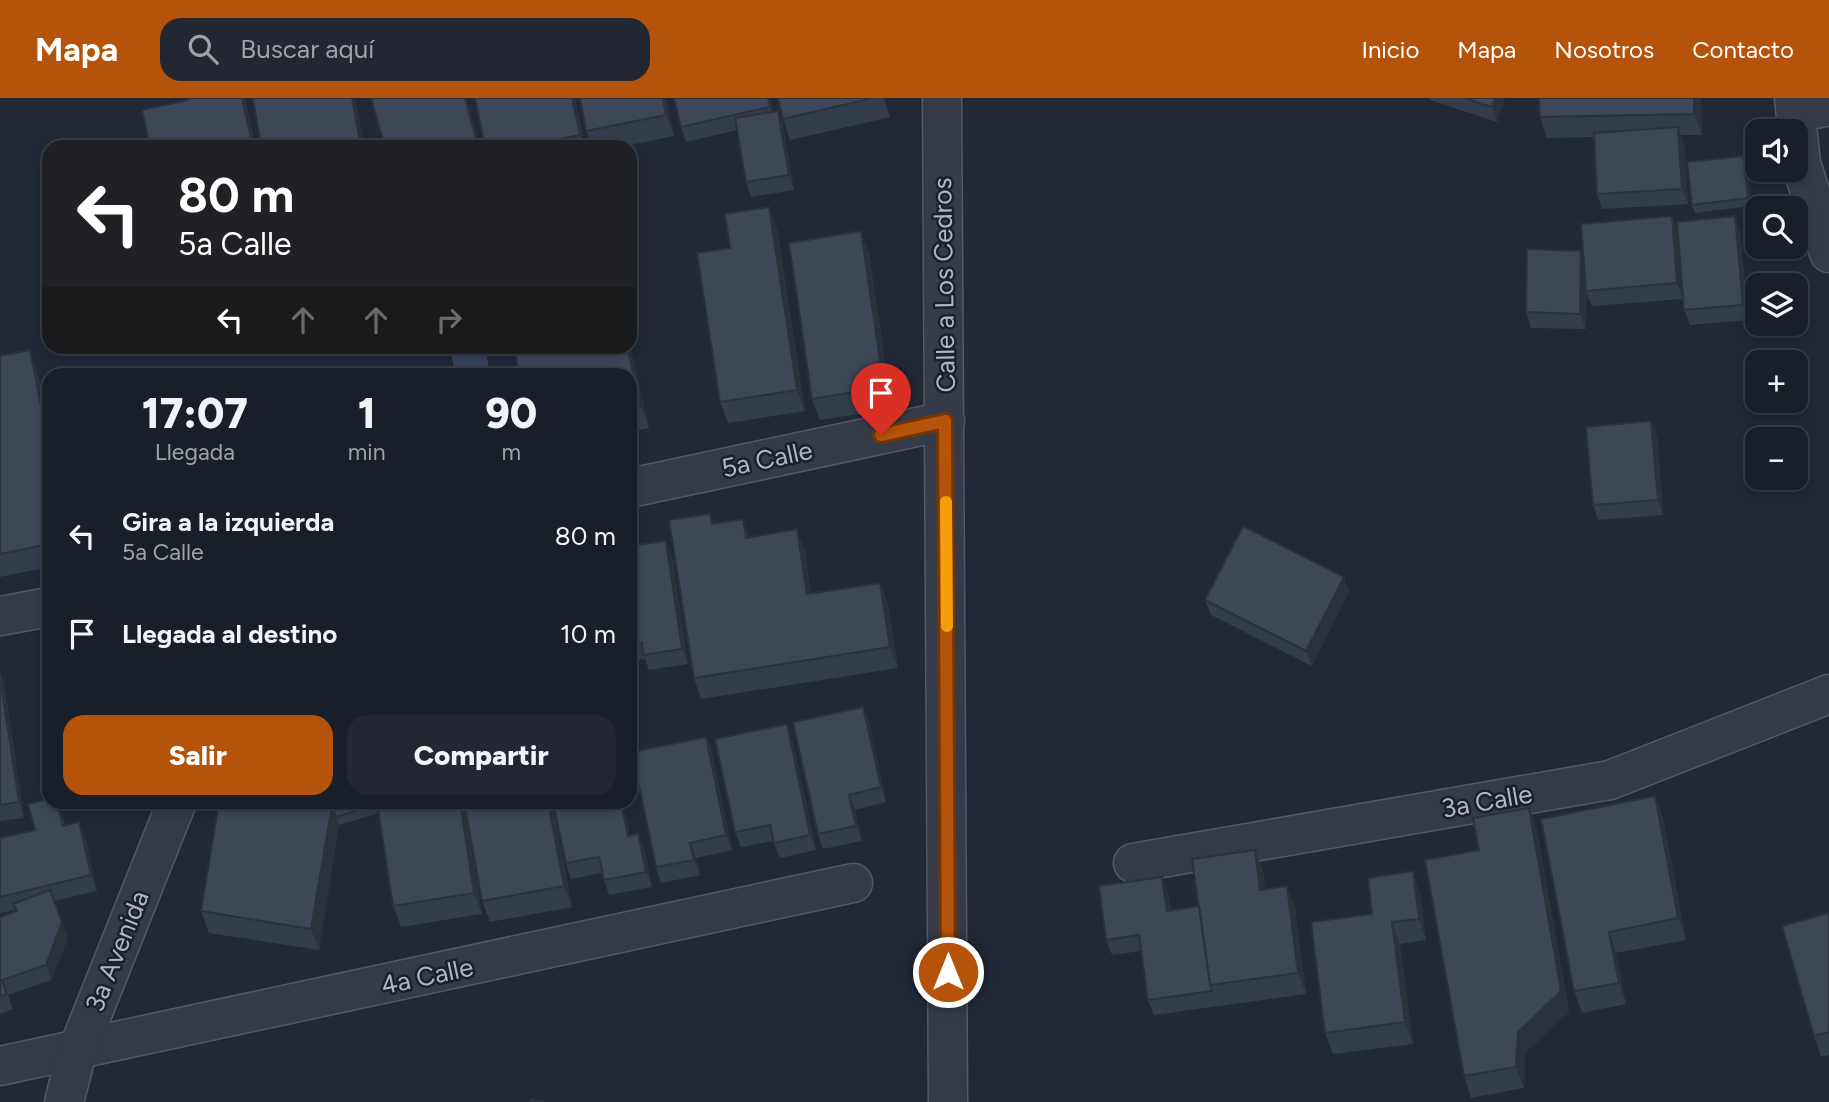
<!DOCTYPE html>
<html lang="es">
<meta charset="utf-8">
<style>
body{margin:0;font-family:Figtree,sans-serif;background:#222731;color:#f1f3f6;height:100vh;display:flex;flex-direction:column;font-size:26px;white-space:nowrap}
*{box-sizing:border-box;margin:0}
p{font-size:23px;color:#9fa2a8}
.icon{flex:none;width:38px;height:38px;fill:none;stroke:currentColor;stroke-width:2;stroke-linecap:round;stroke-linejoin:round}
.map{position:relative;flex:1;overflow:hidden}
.side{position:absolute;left:42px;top:270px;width:595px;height:441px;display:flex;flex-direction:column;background:#191f29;border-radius:21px;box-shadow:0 4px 10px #0003,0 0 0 2px #373d46}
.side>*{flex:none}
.banner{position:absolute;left:42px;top:42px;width:595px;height:214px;border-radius:21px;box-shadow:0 4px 10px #0003,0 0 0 2px #373d46;background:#202124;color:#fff;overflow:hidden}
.controls{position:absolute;left:1745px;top:21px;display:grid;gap:14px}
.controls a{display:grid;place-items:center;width:63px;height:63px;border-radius:14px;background:#191f29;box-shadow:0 4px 10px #0003,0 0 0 2px #373d46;font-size:35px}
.pin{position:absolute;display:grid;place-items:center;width:60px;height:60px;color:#fff;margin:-72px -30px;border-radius:50% 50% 50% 0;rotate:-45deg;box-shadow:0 0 7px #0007}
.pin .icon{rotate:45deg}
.me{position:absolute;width:77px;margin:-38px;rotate:0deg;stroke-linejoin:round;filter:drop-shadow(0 0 5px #0008)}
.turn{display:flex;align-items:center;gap:24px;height:147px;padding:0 21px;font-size:32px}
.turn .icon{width:91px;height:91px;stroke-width:2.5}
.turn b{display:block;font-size:49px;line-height:60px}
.lanes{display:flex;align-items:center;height:66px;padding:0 21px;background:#0003;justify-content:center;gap:35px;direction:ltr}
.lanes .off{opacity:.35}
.eta{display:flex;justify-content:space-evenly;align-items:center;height:119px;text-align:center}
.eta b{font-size:42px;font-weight:800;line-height:49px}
.action{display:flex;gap:14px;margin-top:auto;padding:14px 21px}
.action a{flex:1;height:80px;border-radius:21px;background:#b45309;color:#fff;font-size:28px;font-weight:800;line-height:80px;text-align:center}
.action a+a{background:#222731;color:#f1f3f6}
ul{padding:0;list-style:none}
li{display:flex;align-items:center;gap:21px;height:98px;padding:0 21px}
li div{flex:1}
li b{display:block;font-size:26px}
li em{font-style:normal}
header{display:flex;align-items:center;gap:42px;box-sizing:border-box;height:98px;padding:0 35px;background:#b45309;color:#fff}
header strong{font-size:33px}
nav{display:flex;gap:38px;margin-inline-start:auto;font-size:24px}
.search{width:490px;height:63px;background:#222731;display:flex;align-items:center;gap:18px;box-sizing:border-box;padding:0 24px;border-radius:21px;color:#9fa2a8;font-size:26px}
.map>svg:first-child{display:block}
.water{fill:#36435e}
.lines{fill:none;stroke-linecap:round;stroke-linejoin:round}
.minor-casing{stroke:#525965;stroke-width:41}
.minor{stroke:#353b48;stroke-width:38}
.wall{fill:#343d4b}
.shaded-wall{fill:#2b323d}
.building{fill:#3d4757;stroke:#2b323d;stroke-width:2}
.route-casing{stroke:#753606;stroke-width:18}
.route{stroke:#b45309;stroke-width:12}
.slow{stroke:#f59e0b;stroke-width:12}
.labels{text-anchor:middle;stroke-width:5;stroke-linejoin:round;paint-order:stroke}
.street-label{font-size:26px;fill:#afb6c4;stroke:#1a202c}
</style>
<header>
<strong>Mapa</strong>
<div class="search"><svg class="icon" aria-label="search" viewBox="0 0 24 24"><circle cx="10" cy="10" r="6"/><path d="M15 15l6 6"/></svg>Buscar aquí</div>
<nav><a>Inicio</a><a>Mapa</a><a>Nosotros</a><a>Contacto</a></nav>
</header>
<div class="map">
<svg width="1829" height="1004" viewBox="0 0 1829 1004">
<rect width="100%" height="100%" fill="#212937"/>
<path class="water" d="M450 249H485L490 276H455Z"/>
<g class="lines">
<defs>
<g id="minor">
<path d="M942 0 948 1004"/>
<path d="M1794 0 1801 65 1829 155"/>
<path d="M1796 15 1829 8"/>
<path d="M630 390 945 323"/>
<path d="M0 518 49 509"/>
<path d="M1133 765 1610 682 1829 596"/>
<path d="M0 968 853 785"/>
<path d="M64 1004 77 954 177 704"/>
</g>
</defs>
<use href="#minor" class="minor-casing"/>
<use href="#minor" class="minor"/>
</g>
<g class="wall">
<path d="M475 0H575L585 49H485Z"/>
<path d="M666 0 674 38 620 49H592L586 33Z"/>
<path d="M770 0 773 14 778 13 783 28 794 92 751 99 746 84 737 32 686 44 681 29Z"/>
<path d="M778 0H885L890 19 790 42 783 21Z"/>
<path d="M1429 0H1505L1497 24 1430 2Z"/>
<path d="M1539 0H1701L1702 37H1681L1684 45 1688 106 1602 111 1597 96 1594 39 1547 40 1540 19Z"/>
<path d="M1746 66 1751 108 1695 115 1692 107Z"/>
<path d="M1672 118 1677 134 1683 201 1592 208 1586 194V231L1531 230 1526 214 1581 153 1583 158Z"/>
<path d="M777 130 805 313 728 325 720 304 730 150Z"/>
<path d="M1740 133 1748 222 1690 227 1684 212Z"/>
<path d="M869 155 892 311 820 322 812 301Z"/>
<path d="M630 248 649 330 630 334Z"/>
<path d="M0 258 37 274 49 331V469L0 479Z"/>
<path d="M1657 338 1663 417 1598 422 1593 407Z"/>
<path d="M710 416 714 426 749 439 805 452 811 496 880 485 888 506 898 570 701 601 694 580Z"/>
<path d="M630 448 672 458 688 566 649 572 645 561 630 563Z"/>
<path d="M1344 479 1349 494 1312 568 1211 517 1205 502Z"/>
<path d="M0 574 4 585 24 720 0 723Z"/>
<path d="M863 609 869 624 886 704 855 712 862 743 823 751 818 736Z"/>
<path d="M706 639 712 654 732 752 696 760 700 777 661 785 656 769Z"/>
<path d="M792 641 816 752 780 760 773 743 741 749 735 734Z"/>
<path d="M1655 698 1663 720 1686 842 1616 855 1626 906 1582 915 1574 893Z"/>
<path d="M328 704H552L572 809 490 824 482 803 468 727 482 816 401 829 393 808 379 715 339 727 319 852 209 835 201 813 329 707Z"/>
<path d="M61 715 65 727 85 739 97 793 54 803 68 840 51 882 8 897 13 911 0 916V819L16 814 15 812 0 815V740L35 732Z"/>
<path d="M1537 732 1569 914 1525 955 1524 990 1471 1000 1464 978 1479 752Z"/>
<path d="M630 737 644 751 652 789 609 797 602 775 571 781 566 765Z"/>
<path d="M1255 752 1263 773 1265 791 1287 788 1295 809 1306 896 1154 917 1148 902 1141 853 1112 857 1106 842 1168 794 1171 812 1199 808Z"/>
<path d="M1420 795 1426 842 1400 846 1413 946 1333 956 1325 935 1372 816Z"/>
<path d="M1829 815V957L1821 959 1814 938Z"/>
</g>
<g class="shaded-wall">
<path d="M242 0H245L256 49H253Z"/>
<path d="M352 0H355L365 49H361Z"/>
<path d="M465 0H467L480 49H478Z"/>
<path d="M572 0H575L585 49H584L580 37Z"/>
<path d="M663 0H666L674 38 666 17Z"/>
<path d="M768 0H770L775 24 770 9Z"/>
<path d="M883 0H885L890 19Z"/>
<path d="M1495 0H1505L1497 24 1492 9Z"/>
<path d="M1694 0H1701L1702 37 1694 16Z"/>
<path d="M778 13 783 28 794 92 789 77Z"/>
<path d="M1678 29 1684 45 1688 106 1682 91Z"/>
<path d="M1743 58 1746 66 1751 108 1748 100Z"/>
<path d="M769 109 777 130 805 313 797 292Z"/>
<path d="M1672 118 1677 134 1683 201 1677 185Z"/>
<path d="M1735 118 1740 133 1748 222 1743 207Z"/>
<path d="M861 133 869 155 892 311 884 289Z"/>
<path d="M1581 153 1587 168 1586 231 1580 216Z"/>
<path d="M630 247 649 330 641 309 627 248H630Z"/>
<path d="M30 252 37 274 49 331V348Z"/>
<path d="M1651 323 1657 338 1663 417 1658 402Z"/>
<path d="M743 421 751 443 746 440Z"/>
<path d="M797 431 805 452 814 518 807 496Z"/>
<path d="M666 443 672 458 688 566 682 551Z"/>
<path d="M1344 479 1349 494 1312 568 1306 553Z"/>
<path d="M880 485 888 506 898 570 890 549Z"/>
<path d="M0 574 4 585 24 720 19 704Z"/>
<path d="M863 609 869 624 886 704 881 689Z"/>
<path d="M787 626 792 641 816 752 810 737Z"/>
<path d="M706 639 712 654 732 752 726 737Z"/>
<path d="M849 697 855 712 862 743 856 728Z"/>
<path d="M1655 698 1663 720 1686 842 1678 820Z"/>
<path d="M57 704 61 715 68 743 63 728Z"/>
<path d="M460 704H464L482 816 474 795Z"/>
<path d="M548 704H552L572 809 564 788Z"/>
<path d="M621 704H623L633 753 628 738Z"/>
<path d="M332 707 339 729 319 852 311 831Z"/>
<path d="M1529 710 1537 732 1569 914 1525 955 1524 990 1516 969Z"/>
<path d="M79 724 85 739 97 793 91 777Z"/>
<path d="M638 736 644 751 652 789 646 774Z"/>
<path d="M690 745 696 760 700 777 694 762Z"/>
<path d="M1255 752 1263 773 1268 813 1260 792Z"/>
<path d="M1413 773 1420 795 1426 842 1419 821Z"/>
<path d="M1162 779 1168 794 1173 828 1167 813Z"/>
<path d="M1287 788 1295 809 1306 896 1298 875Z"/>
<path d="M62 824 68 840 51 882 46 867Z"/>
<path d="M1392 824 1400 846 1413 946 1405 924Z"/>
<path d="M1609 834 1616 855 1626 906 1619 885Z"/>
</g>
<g class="building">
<path d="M188 0H242L253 49H150L142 12 188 2Z"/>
<path d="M253 0H352L361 49H261Z"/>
<path d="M371 0H465L478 49H385Z"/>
<path d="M475 0H572L580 37 520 49H485Z"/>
<path d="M580 0H663L666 17 586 33Z"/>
<path d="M674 0H768L770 9 681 29Z"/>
<path d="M778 0H873L783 21Z"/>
<path d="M1464 0H1495L1492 9Z"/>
<path d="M1539 0H1694V16L1540 19Z"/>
<path d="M778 13 789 77 746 84 735 20Z"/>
<path d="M1678 29 1682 91 1597 96 1594 35Z"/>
<path d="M1743 58 1748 100 1692 107 1687 64Z"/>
<path d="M769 109 797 292 720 304 697 155 730 150 725 116Z"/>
<path d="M1672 118 1677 185 1586 193 1581 126Z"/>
<path d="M1735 118 1743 207 1684 212 1677 124Z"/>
<path d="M861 133 884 289 812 301 789 145Z"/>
<path d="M1527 151 1581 153 1580 216 1526 214Z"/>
<path d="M513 248H627L641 309 630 311V276H520Z"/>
<path d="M30 252 49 348V446L0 456V258Z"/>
<path d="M1651 323 1658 402 1593 407 1586 329Z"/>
<path d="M710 416 712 426 743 421 746 440 797 431 807 496 880 485 890 549 694 580 669 422Z"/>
<path d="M1243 428 1344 479 1306 553 1205 502Z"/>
<path d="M666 443 682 551 643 557 642 545 630 547V448Z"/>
<path d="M0 580 19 704 0 707Z"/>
<path d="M863 609 881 689 849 697 856 728 818 736 793 624Z"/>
<path d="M787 626 810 737 774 745 770 727 735 734 715 641Z"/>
<path d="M706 639 726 737 690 745 694 762 656 769 632 654Z"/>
<path d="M1655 698 1678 820 1609 834 1619 885 1574 893 1541 721Z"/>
<path d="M49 701V704H57L63 728 79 724 91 777 0 799V740L35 732 28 706Z"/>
<path d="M219 704H307L332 707 311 831 201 813Z"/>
<path d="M328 704H377L378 706 336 719 332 707H329Z"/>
<path d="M377 704H460L474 795 393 808Z"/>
<path d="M464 704H548L564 788 482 803Z"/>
<path d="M553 704H621L628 738 638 736 646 774 604 782 599 759 566 765Z"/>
<path d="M1529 710 1561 893 1518 934 1516 969 1464 978 1425 762 1479 752 1473 720Z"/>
<path d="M1255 752 1260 792 1287 788 1298 875 1210 887 1192 761Z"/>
<path d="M1413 773 1419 821 1392 824 1405 924 1325 935 1311 824 1372 816 1368 780Z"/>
<path d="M1162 779 1167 813 1199 808 1210 887 1212 893 1148 902 1139 837 1106 842 1099 788Z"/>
<path d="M50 792 62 824 46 867 2 882 7 896 0 899V819L17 813 13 806Z"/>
<path d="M1829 815V934L1814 938 1782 828Z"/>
<path d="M531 1001 544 1004H530Z"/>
</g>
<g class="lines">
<defs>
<path id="route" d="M881 337 945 323 948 874"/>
</defs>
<use href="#route" class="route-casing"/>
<use href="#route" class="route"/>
<path class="slow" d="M946 404 947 528"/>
</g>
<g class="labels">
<g class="street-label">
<text transform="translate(944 187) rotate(-91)" y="9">Calle a Los Cedros</text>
<text transform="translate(767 361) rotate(-12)" y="9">5a Calle</text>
<text transform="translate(1487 703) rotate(-10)" y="9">3a Calle</text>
<text transform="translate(117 853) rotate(-68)" y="9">3a Avenida</text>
<text transform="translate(427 878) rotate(-12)" y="9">4a Calle</text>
</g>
</g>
</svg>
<div class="controls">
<a><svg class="icon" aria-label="sound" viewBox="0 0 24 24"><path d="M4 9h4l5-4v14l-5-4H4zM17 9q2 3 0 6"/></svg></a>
<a><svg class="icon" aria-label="search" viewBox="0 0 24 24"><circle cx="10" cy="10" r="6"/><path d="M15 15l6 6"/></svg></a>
<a><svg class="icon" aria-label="layers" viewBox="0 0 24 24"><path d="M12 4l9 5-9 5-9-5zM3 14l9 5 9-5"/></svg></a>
<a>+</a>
<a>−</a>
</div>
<div class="pin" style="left:881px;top:337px;background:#d93025"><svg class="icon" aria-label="arrive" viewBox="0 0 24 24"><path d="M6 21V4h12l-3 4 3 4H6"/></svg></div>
<svg class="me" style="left:948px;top:874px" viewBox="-20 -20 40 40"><circle r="17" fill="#b45309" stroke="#fff" stroke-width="3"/><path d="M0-11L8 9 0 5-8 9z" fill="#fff"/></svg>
<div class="banner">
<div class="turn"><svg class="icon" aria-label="left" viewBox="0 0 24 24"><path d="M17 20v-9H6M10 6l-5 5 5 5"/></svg><div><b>80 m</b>5a Calle</div></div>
<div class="lanes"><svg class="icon" aria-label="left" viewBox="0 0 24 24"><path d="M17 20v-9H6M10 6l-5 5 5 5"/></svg><svg class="icon off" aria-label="ahead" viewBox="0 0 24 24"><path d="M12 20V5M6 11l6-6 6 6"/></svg><svg class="icon off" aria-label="ahead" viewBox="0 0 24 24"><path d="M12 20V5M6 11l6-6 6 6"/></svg><svg class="icon off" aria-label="right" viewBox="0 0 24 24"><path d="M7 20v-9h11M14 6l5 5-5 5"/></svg></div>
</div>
<section class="side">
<div class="eta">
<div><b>17:07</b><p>Llegada</p></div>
<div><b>1</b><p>min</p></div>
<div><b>90</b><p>m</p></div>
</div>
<ul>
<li><svg class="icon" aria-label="left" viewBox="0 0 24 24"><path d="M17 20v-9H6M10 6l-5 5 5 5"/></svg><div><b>Gira a la izquierda</b><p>5a Calle</p></div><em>80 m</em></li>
<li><svg class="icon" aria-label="arrive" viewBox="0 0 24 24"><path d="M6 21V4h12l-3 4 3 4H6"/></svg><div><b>Llegada al destino</b></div><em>10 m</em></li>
</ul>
<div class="action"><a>Salir</a><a>Compartir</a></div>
</section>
</div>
